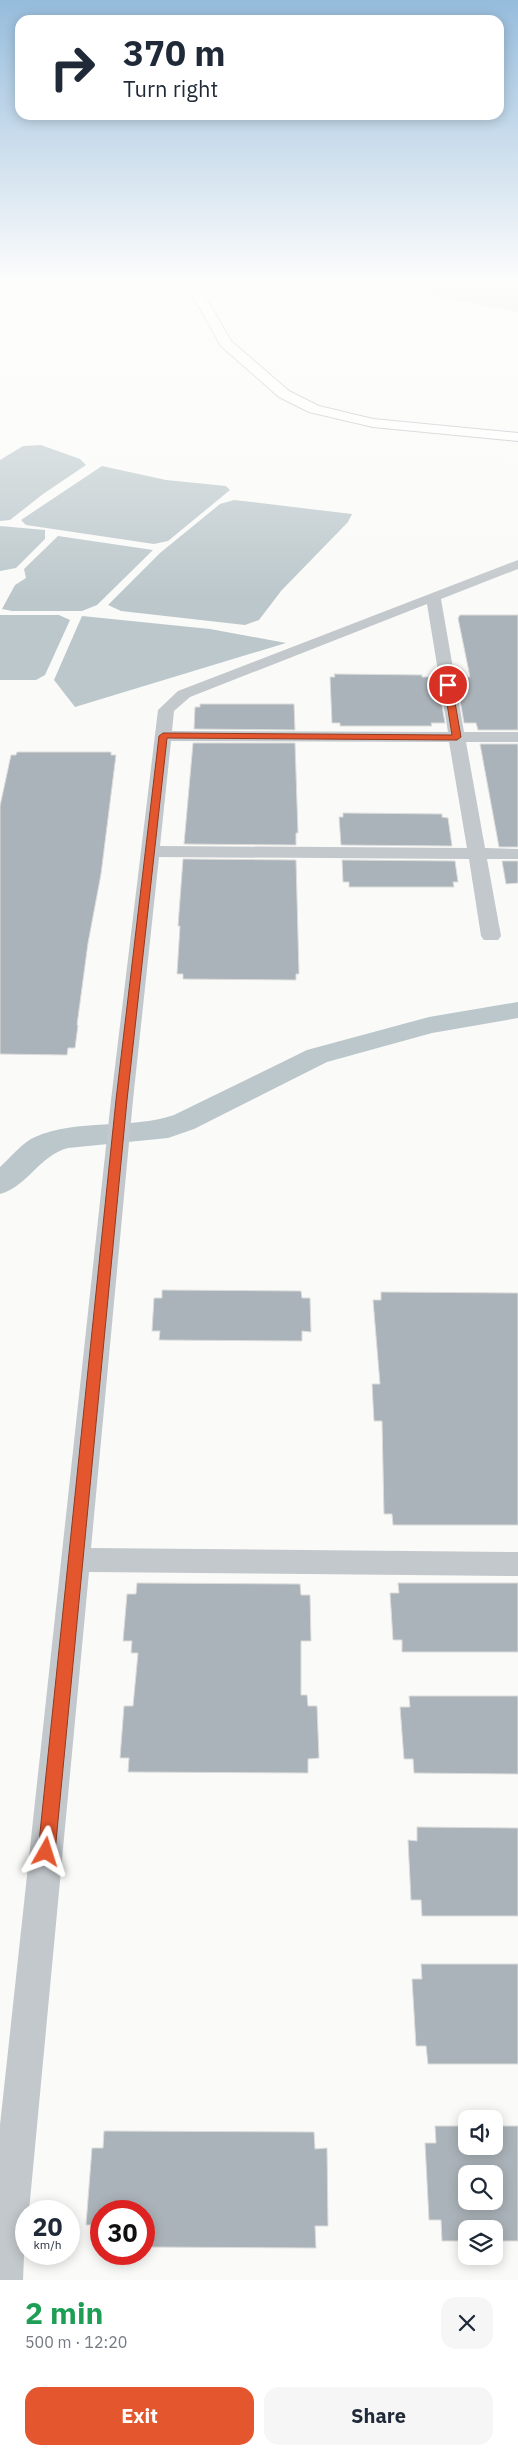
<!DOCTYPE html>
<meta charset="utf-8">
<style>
body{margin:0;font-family:"IBM Plex Sans",sans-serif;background:#f6f6f7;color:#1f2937;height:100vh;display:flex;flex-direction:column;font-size:19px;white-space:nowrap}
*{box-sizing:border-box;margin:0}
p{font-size:16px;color:#747a83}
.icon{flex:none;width:28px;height:28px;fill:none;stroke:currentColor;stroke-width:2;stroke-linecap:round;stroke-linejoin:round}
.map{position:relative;height:2280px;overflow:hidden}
.drawer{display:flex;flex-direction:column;background:#fff;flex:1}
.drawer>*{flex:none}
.hud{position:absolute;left:15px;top:15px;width:489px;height:105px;border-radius:15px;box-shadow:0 2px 12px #0003;background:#fff;color:#1f2937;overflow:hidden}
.fabs{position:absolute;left:458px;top:2110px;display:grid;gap:10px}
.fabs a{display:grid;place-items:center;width:45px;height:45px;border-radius:10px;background:#fff;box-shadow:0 2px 12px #0003;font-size:25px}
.speed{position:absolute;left:15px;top:2200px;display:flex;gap:10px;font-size:25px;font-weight:700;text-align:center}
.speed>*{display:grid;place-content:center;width:65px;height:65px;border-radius:50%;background:#fff;box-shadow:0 2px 12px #0003;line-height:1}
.speed small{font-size:12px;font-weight:400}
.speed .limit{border:8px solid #d22;background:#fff;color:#111}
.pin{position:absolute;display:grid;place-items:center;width:42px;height:42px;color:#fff;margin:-21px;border:2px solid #fff;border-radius:50%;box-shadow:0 1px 5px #0007}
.me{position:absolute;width:55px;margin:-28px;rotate:6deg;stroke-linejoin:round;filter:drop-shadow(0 0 4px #0008)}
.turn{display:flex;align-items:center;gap:18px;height:105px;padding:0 25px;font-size:22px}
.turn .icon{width:65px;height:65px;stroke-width:2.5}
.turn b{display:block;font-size:35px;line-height:42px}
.round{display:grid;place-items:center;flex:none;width:52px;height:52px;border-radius:15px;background:#f6f6f7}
.overview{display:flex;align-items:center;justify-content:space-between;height:85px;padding:0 25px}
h1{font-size:30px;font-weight:700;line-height:38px;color:#1e9e55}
.cta{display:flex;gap:10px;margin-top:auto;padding:10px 25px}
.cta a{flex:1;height:58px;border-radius:15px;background:#e4572e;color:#fff;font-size:20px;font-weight:700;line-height:58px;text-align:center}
.cta a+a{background:#f6f6f7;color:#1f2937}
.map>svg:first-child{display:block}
.green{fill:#dadfd7}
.water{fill:#bbc7cb}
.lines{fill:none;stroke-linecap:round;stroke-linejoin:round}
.canal{fill:#bbc7cb;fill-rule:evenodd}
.building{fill:#aab3b9;stroke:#dcdcda;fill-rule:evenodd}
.secondary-casing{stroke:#b3babf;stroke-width:2}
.minor{fill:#c3c8cc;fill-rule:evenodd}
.secondary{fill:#fff;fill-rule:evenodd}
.route{fill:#e4572e;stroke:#94391e}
</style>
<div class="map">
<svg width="518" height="2280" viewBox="0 0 518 2280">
<rect width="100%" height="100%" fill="#fafaf8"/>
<path class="green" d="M348 280H518V312Z"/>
<g class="water">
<path d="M41 445 80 459 86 465 43 494 10 520 0 521V460L23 446Z"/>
<path d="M102 466 166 480 226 486 230 490 168 541 154 544 26 525 21 520Z"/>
<path d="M234 500 352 514 348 522 281 591 259 620 245 625 121 611 108 605 160 553 220 504Z"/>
<path d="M0 526 45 530V539L16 568 0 571Z"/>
<path d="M58 536 153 550 97 605 82 611H12L2 609 15 585 26 578 24 569Z"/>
<path d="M0 615H59L70 620 45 675 36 680H0Z"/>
<path d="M82 616 210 629 286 643 75 707 54 680Z"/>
</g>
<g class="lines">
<path class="canal" d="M518 1002V1018L432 1033 327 1062 194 1129 168 1138 68 1148C40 1155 27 1187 0 1194V1167C10 1158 23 1142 35 1137 78 1118 130 1130 174 1115L307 1050 429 1017Z"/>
</g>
<g class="building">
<path d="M460 615H518V730H478L476 723H464L456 677H470L458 618Z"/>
<path d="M334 674 422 675V677H437L445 723H431L432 726H340V723H332L330 677H335Z"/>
<path d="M200 704H294L295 730 194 729 195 707H200Z"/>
<path d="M193 743H295L298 833H296V845L184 844Z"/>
<path d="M480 744H518V847H499Z"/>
<path d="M17 752H111V755H116L101 874 88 943 77 1025H78L75 1048H68L67 1055 0 1054V806L11 755H16Z"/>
<path d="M343 813 442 814V817L448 818 452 846 341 845 339 817H343Z"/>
<path d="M183 859 296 860 299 974H296V980L183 979V974H177L180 926H178Z"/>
<path d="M342 860 455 861 458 882H453L454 887H349V882H343Z"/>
<path d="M502 861H518V883L506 884Z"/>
<path d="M162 1290 301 1291 302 1298H310L311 1332 302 1331V1341L159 1340 160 1331H152L154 1298H162Z"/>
<path d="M381 1292 518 1293V1525H393L392 1514H384L382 1421H374L372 1384H380L373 1300H381Z"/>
<path d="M137 1583 300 1584 301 1595H310L311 1641H301V1695H307L308 1706H317L319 1758 308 1759V1773L128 1772 129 1758H120L124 1706H133L138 1653H131L132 1641H123L127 1594H136Z"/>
<path d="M398 1583H518V1652H402V1640H393L390 1593H399Z"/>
<path d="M409 1696H518V1774L414 1773 413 1759H404L400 1707H410Z"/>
<path d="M417 1827 518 1828V1916H422L421 1900H411L408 1840 417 1841Z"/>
<path d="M421 1964H518V2064H428L426 2046H416L412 1979H422Z"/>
<path d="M435 2126H466V2146H494V2126H518V2241H494V2229H466V2241H442L441 2220H429L425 2143H436ZM466 2174H494V2201H466Z"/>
<path d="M104 2131 314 2132 315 2149 327 2148 328 2226H315L316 2248 144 2247V2211H101V2246H96L98 2225H86L92 2148H103Z"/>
</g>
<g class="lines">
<defs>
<path id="secondary" d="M184 280H196L231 341 289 391 319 406 373 419 518 433V441L373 427 309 412 279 397 221 346Z"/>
</defs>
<use href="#secondary" class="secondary-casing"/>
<path class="minor" d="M518 560V569L441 599 464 732H518V742H466L485 848 518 849V859H487L501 936 498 940H484L481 936 469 859 159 857 133 1100 91 1548 518 1552V1576L89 1572 29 2211H26L23 2280H0V2125L111 1100 158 710 178 691ZM427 604 448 732 172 731 174 711 190 697ZM171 741 449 742 467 848 160 846Z"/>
<use href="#secondary" class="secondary"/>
</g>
<linearGradient id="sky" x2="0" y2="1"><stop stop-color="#96bcdc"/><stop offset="0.47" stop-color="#fdfdfc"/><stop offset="1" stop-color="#fdfdfc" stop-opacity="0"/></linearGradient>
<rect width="518" height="600" fill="url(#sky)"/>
<path class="route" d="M448 682 452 685 461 737 457 740 167 738 127 1100 55 1852 52 1857 46 1860 40 1857 38 1852 116 1100 159 736 163 733 452 735 444 685Z"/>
</svg>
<div class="fabs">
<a><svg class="icon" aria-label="sound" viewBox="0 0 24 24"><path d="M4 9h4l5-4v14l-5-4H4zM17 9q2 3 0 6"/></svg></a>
<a><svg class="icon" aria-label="search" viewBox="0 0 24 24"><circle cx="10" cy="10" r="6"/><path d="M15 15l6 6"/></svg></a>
<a><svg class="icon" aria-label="layers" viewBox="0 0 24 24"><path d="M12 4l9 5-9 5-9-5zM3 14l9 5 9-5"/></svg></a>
</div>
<div class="speed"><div>20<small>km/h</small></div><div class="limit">30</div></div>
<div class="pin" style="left:448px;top:685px;background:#d93025"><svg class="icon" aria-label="arrive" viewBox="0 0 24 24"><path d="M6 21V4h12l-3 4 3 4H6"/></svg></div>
<svg class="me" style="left:46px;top:1852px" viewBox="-20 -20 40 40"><path d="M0-17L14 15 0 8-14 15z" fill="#e4572e" stroke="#fff" stroke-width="4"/></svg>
<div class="hud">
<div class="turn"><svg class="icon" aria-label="right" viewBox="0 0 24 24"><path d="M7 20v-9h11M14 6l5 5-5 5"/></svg><div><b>370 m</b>Turn right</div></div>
</div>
</div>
<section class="drawer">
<div class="overview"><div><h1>2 min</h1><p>500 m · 12:20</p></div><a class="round"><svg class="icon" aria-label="close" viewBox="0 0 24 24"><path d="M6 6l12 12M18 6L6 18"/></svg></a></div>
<div class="cta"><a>Exit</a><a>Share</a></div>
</section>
